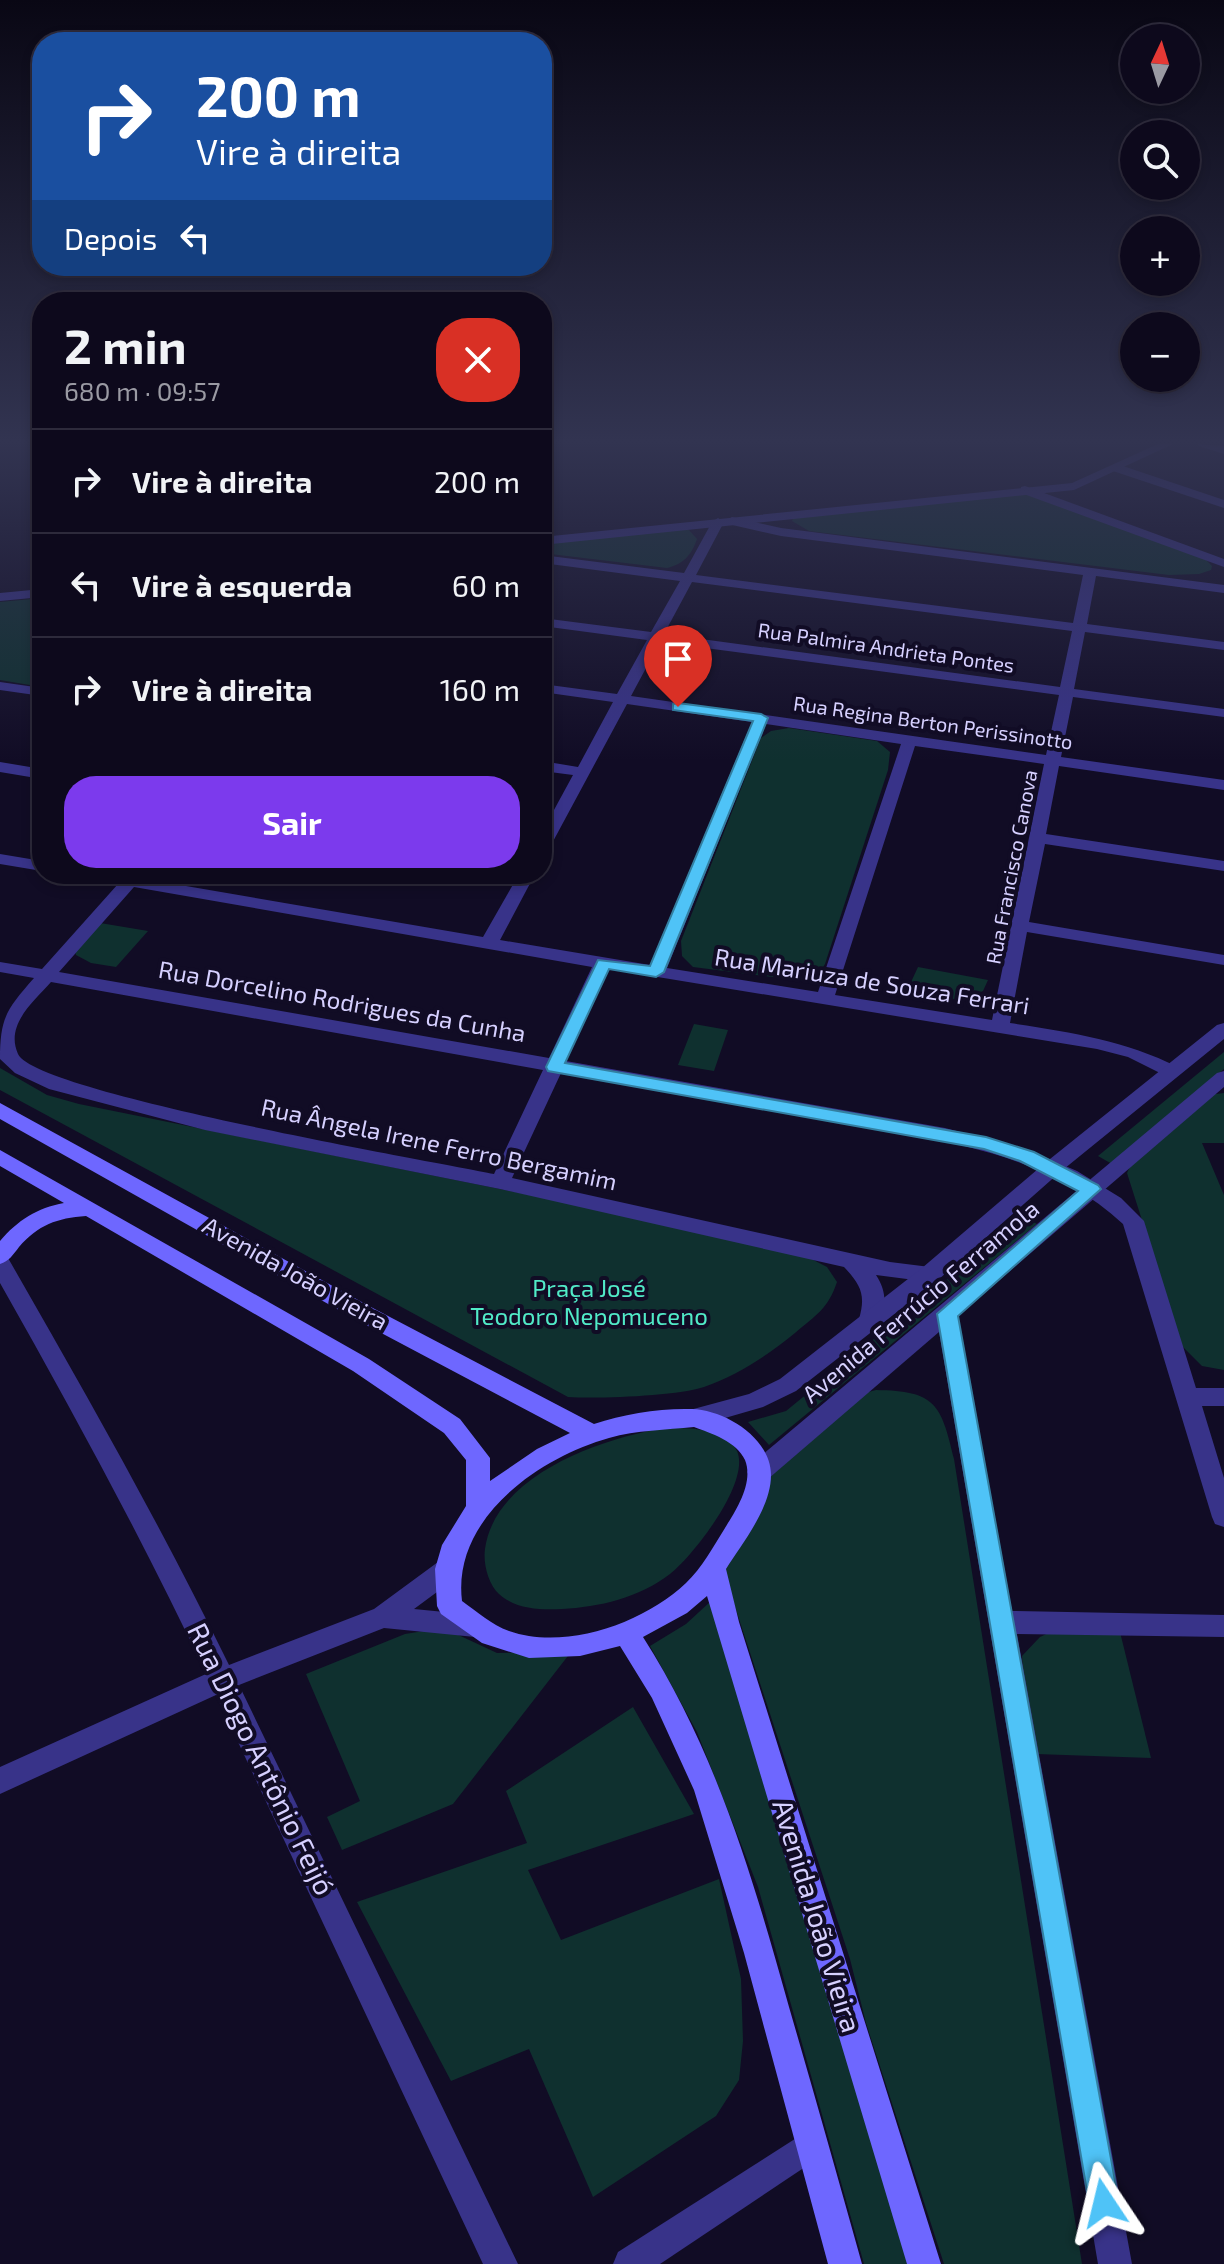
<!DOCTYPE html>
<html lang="pt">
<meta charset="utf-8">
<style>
body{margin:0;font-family:"Exo 2",sans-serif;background:#1b1729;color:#f1f3f6;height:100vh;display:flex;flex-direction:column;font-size:30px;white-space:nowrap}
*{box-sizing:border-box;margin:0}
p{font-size:26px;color:#9a9aa3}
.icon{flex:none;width:44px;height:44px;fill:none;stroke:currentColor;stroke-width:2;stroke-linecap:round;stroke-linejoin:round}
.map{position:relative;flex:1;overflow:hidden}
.side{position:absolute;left:32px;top:292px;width:520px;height:592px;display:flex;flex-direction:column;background:#0d091c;border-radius:32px;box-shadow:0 4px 12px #0003,0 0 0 2px #2d2a3b}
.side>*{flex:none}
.guide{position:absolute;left:32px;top:32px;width:520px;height:244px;border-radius:32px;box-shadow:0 4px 12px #0003,0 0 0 2px #2d2a3b;background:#1a4fa0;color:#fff;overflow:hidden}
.needle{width:52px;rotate:4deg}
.controls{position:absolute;left:1120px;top:24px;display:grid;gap:16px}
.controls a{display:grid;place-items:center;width:80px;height:80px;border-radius:50%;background:#0d091c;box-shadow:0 4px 12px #0003,0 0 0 2px #2d2a3b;font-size:40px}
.pin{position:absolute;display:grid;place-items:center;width:68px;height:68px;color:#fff;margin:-82px -34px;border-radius:50% 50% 50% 0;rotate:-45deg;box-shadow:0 0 8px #0007}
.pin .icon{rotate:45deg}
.me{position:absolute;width:88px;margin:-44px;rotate:350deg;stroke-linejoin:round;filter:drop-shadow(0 0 6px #0008)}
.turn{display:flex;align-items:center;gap:28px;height:168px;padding:0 32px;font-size:36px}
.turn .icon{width:104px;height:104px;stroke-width:2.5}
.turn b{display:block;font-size:56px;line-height:68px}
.then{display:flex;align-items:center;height:76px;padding:0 32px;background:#0003;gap:16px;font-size:30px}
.round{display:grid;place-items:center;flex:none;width:84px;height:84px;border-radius:32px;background:#1b1729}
.head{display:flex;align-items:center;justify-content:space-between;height:136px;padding:0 32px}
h1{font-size:48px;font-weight:700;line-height:60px}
.button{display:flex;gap:16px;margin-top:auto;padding:16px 32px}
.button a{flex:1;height:92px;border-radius:32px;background:#7c3aed;color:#fff;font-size:32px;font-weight:700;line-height:92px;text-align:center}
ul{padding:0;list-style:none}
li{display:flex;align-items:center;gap:24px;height:104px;padding:0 32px;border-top:2px solid #2d2a3b}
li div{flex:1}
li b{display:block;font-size:30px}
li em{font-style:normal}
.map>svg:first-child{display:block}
.green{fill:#0f302f}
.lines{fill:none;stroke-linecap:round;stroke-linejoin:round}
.minor{fill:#383389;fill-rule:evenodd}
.tertiary{fill:#383389;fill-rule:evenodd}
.secondary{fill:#6e67ff;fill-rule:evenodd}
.route{fill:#4fc3f7;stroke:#337fa1;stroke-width:2}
.labels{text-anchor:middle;stroke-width:8;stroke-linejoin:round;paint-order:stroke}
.far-street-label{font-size:20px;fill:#d6d0ff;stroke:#110c25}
.street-label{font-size:24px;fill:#d6d0ff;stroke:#110c25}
.park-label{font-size:24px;fill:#51eac7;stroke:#110c25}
.near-street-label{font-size:28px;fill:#d6d0ff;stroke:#110c25}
</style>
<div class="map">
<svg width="1224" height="2264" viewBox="0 0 1224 2264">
<rect width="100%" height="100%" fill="#110c25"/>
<g class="green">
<path d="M1019 491 1204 558 1212 566 1211 570 1199 574 1169 575 809 531 792 521 794 516Z"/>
<path d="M688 529 697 539C691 556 683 564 667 568L542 553V543Z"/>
<path d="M42 598V687L0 680V602Z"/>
<path d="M789 728 877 741 890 752 888 770 825 964 819 974 805 981 693 967 682 956 681 941 761 738 771 731Z"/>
<path d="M94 922 148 931 116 967 91 963 76 955 74 946Z"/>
<path d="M918 967 988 980 983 991C958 1003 932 1000 906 993Z"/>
<path d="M694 1024 728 1030 714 1071 678 1065Z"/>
<path d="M1224 1052V1069L1112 1164 1098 1156Z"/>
<path d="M0 1068 47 1095 79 1104 788 1247 827 1267 837 1282C828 1309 816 1315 795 1333 767 1356 738 1375 704 1387 677 1396 598 1399 568 1397L0 1090Z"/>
<path d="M1224 1093V1143H1202L1224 1195V1370L1202 1366 1182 1346 1127 1173 1134 1158 1208 1095Z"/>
<path d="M1023 1217 1037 1224 769 1445 748 1422 786 1411Z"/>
<path d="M876 1390C936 1391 941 1404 954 1459L1082 2264H944L866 2023 850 1959 725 1576V1540L763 1483 865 1393Z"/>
<path d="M665 1428C687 1428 726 1427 737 1451 751 1482 693 1556 670 1574 639 1598 599 1607 562 1609 539 1610 516 1609 499 1594 488 1584 483 1563 485 1549 495 1475 602 1438 665 1428Z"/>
<path d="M711 1601 910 2264H864L758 1887 697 1732 650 1646 686 1624Z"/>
<path d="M1059 1628H1119L1151 1758 1036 1754 1024 1719 1022 1656 1040 1637Z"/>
<path d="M424 1631 452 1632 497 1653 571 1652 453 1804 342 1850 327 1817 360 1801 306 1674 405 1634Z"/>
<path d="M633 1707 694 1814 528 1870 561 1940 719 1879 741 1979 743 2041 739 2080 716 2116 593 2197 529 2049 451 2081 357 1902 527 1843 506 1791Z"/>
</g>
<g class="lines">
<g class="minor">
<path d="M1197 444 1224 446V454L1199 446Z"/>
<path d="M1117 464 1224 500V508L1113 471V465Z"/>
<path d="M1025 486 1224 559V567L1021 493V487Z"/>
<path d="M732 517 781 528 1224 585V593L1096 576 1087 624 1224 642V650L1085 632 1074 689 1224 709V717L1073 697 1061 757 1224 780V790L1059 766 1046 834 1224 861V871L1045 844 1029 922 1224 955V965L1027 932 1010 1023C1069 1032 1124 1040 1178 1067L1181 1071 1178 1075H1164L1128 1057 1097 1049 609 969 566 1061 945 1128 1028 1150 1077 1171 1121 1198 1144 1221 1196 1388H1224V1406H1202L1224 1478V1527L1215 1524 1212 1517 1123 1224C1038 1145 916 1137 806 1117 725 1102 643 1088 561 1073L512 1178 890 1262 938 1268 941 1274 938 1280 930 1282 876 1275C887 1292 887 1307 878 1325L870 1327 862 1325 859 1319C866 1295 861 1285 844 1267L500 1189 205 1130 49 1089 15 1073 0 1059C0 1017 7 1009 34 978L0 972V962L42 969 118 884 81 878 79 874H116L483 937 519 874H535L500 940 650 965 752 722 627 704 550 847 542 852V832L573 775 542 771V761L578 767 613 702 542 692V684L617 694 647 640 542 626V618L651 632 680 581 542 563V555L684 573 712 522 718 518 724 522 696 575 1073 623 1083 575 781 536 728 524 726 521ZM692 582 1072 631 1060 687 664 634ZM660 642 1059 695 1046 755 631 696ZM766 724 901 744 818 992 667 968ZM915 746 1044 764 992 1020 835 995ZM134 887 592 967 549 1058 59 972ZM51 982 543 1070 494 1174C431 1161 36 1093 18 1054 5 1025 33 1002 51 982Z"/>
<path d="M0 682 42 688V696L0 690Z"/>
<path d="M0 762 42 769V779L0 772Z"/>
<path d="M0 854 42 861V871L0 864Z"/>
<path d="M0 1256 8 1258C85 1392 161 1526 229 1665L374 1609 438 1562 447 1559 456 1562 460 1570 456 1578 414 1609 475 1615 484 1618 488 1626 484 1634 475 1637 384 1628 239 1685 518 2264H483L216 1695 0 1794V1767L206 1674C143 1540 73 1412 0 1283Z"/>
<path d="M947 1306 955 1308 958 1314 1012 1611 1224 1615V1637L1017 1634 1132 2264H1098L936 1314 939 1308Z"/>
<path d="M812 2128 823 2133 828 2144 823 2155 660 2264H613L618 2252Z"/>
</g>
<g class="tertiary">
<path d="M1158 444H1173L1074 490 542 545V537L1072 483Z"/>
<path d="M42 589V597L0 601V593Z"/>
<path d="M1224 1023V1039L1059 1173 938 1280 796 1391 763 1407 694 1427 686 1425 682 1418 686 1411 749 1394 780 1379 922 1268 1045 1163 1217 1025Z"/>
<path d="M1224 1071V1087L768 1479 759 1482 750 1479 747 1472 750 1465 1217 1073Z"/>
</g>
<path class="secondary" d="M0 1103 369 1306 594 1424C624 1414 660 1408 692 1409 725 1410 771 1438 771 1475 771 1508 743 1542 726 1569L739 1622 941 2264H907L707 1596 687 1613 643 1637C716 1751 753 1878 789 2007 814 2093 838 2178 862 2264H828L744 1953 694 1790 652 1698 620 1646 580 1656 529 1658 482 1643 441 1614 437 1606 435 1569 442 1545 466 1506V1460L444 1433 353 1371 86 1216C57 1218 38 1225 19 1247 13 1255 9 1261 0 1264V1241C18 1220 37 1208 64 1203L0 1166V1150L369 1359 460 1419 490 1458V1481L537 1449 570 1433 353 1318 0 1119ZM694 1427C711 1433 737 1442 745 1460 754 1483 736 1510 725 1528 713 1547 702 1568 686 1583 644 1623 565 1651 509 1631 492 1625 476 1611 462 1601 452 1519 538 1458 609 1438 637 1430 666 1430 694 1427Z"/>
</g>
<linearGradient id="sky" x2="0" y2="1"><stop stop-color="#090714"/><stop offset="0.58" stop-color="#323451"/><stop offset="1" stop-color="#323451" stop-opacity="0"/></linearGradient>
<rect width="1224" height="761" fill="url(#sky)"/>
<path class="route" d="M678 703 761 714 768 718 664 972 656 977 609 969 565 1063 986 1137 1034 1152 1098 1185 1101 1189 958 1316 1119 2203 1115 2213 1104 2218 1093 2213 1089 2203 937 1314 1078 1191 1020 1161 984 1149 548 1071 546 1067 598 960 650 966 753 721 673 710V704Z"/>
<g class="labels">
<g class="far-street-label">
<text transform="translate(886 648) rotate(8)" y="7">Rua Palmira Andrieta Pontes</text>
<text transform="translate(933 723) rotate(8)" y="7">Rua Regina Berton Perissinotto</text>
<text transform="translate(1012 867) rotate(-79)" y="7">Rua Francisco Canova</text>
</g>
<g class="street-label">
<text transform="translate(872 982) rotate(9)" y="8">Rua Mariuza de Souza Ferrari</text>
<text transform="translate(342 1002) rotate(10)" y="8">Rua Dorcelino Rodrigues da Cunha</text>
<text transform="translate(439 1145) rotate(12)" y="8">Rua Ângela Irene Ferro Bergamim</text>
<text transform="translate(295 1274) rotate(29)" y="8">Avenida João Vieira</text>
<text transform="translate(921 1302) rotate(-40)" y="8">Avenida Ferrúcio Ferramola</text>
</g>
<g class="park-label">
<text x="589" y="1297">Praça José<tspan x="589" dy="28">Teodoro Nepomuceno</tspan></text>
</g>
<g class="near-street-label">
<text transform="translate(261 1759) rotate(64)" y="10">Rua Diogo Antônio Feijó</text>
<text transform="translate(817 1916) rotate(73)" y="10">Avenida João Vieira</text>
</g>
</g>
</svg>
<div class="controls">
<a><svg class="needle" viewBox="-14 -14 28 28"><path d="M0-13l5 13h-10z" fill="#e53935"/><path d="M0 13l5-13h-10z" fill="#9a9aa3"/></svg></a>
<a><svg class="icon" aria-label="search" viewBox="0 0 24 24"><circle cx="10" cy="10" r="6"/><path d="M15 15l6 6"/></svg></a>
<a>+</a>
<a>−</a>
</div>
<div class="pin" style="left:678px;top:707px;background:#d93025"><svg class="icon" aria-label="arrive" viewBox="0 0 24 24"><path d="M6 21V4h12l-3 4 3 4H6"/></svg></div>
<svg class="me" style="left:1104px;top:2203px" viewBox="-20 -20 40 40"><path d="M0-17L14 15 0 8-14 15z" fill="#4fc3f7" stroke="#fff" stroke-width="4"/></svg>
<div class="guide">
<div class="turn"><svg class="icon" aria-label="right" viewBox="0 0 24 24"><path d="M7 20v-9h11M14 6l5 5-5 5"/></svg><div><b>200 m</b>Vire à direita</div></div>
<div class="then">Depois<svg class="icon" aria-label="left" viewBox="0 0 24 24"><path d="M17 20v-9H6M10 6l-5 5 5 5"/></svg></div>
</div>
<section class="side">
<div class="head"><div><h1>2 min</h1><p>680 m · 09:57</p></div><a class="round" style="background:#d93025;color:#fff"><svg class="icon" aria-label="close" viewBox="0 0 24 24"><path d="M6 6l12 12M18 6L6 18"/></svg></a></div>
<ul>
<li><svg class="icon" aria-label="right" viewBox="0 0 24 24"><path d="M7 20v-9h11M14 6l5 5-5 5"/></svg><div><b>Vire à direita</b></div><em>200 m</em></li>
<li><svg class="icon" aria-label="left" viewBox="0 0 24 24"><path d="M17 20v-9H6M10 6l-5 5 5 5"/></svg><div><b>Vire à esquerda</b></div><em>60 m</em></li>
<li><svg class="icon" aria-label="right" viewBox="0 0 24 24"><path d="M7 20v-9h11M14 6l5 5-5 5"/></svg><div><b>Vire à direita</b></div><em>160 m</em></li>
</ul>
<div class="button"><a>Sair</a></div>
</section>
</div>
